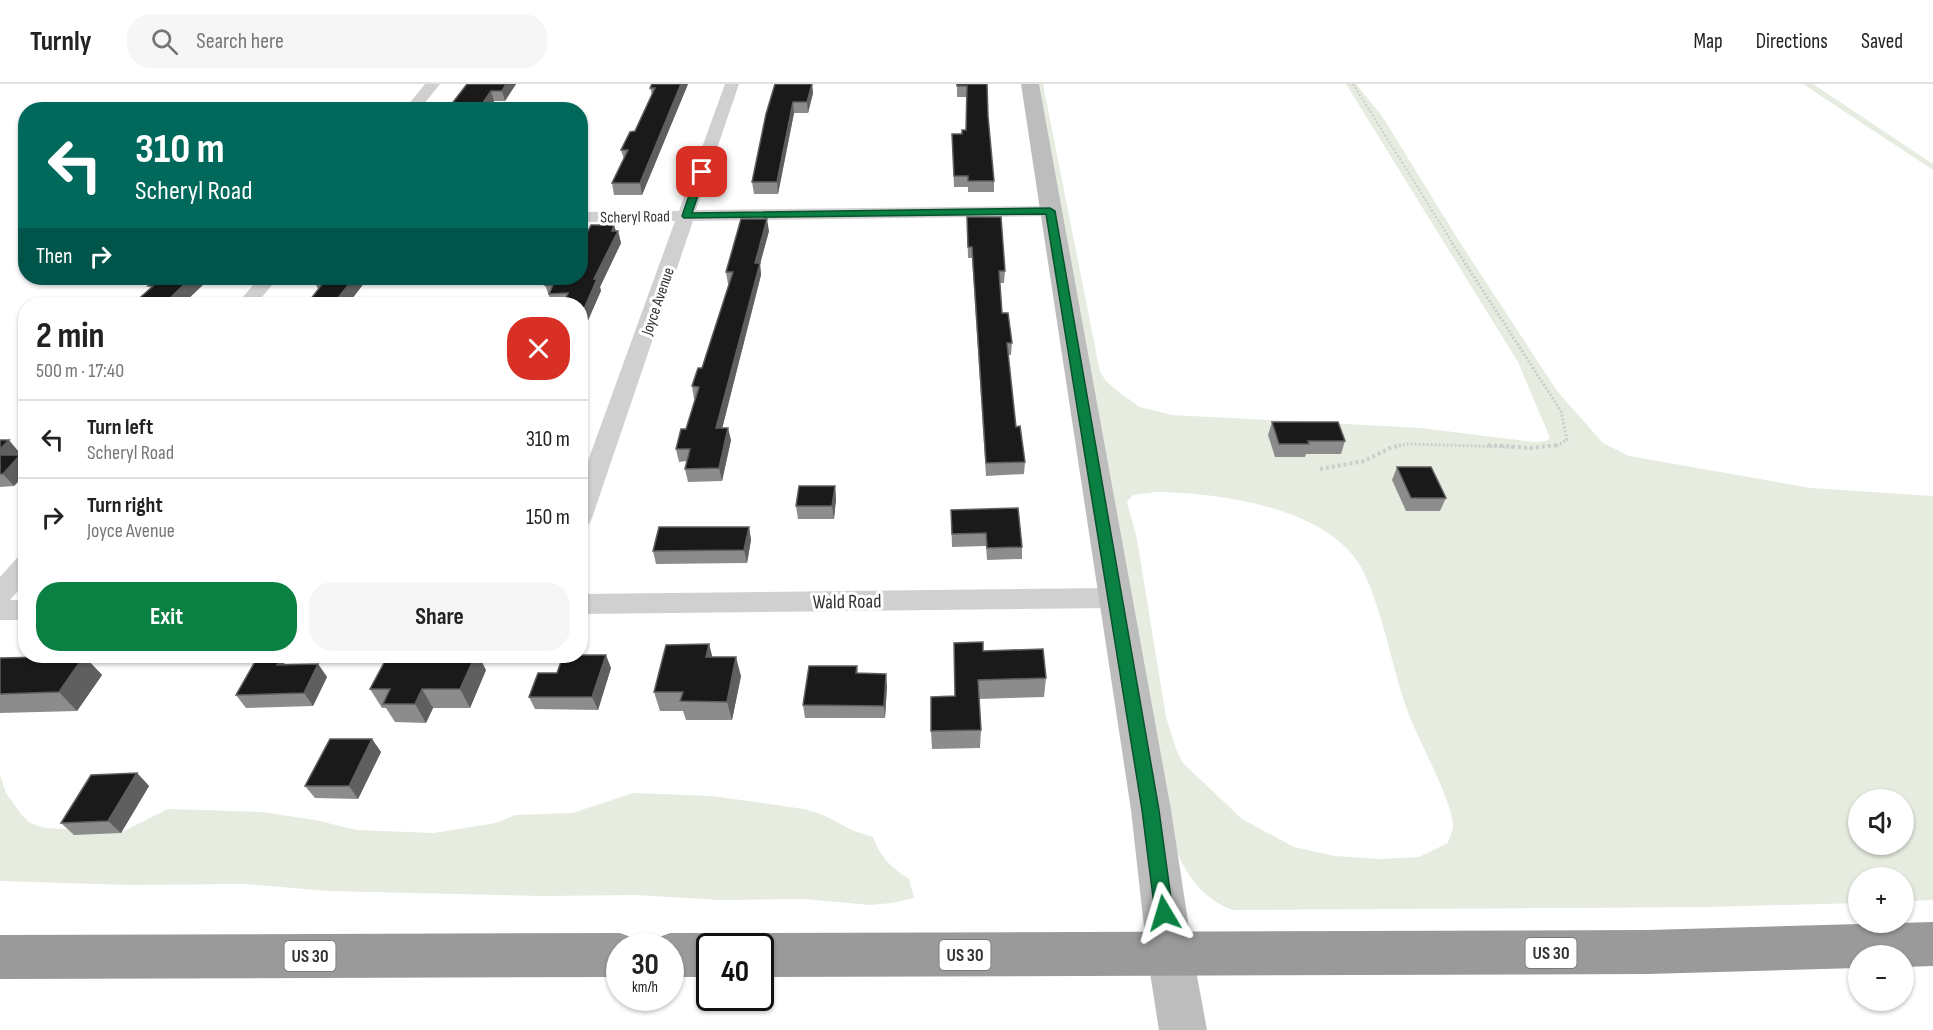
<!DOCTYPE html>
<meta charset="utf-8">
<style>
body{margin:0;font-family:"Sofia Sans Condensed",sans-serif;background:#f6f6f6;color:#222;height:100vh;display:flex;flex-direction:column;font-size:22px;white-space:nowrap}
*{box-sizing:border-box;margin:0}
p{font-size:20px;color:#767676}
.icon{flex:none;width:33px;height:33px;fill:none;stroke:currentColor;stroke-width:2;stroke-linecap:round;stroke-linejoin:round}
.map{position:relative;flex:1;overflow:hidden}
.sheet{position:absolute;left:18px;top:213px;width:570px;height:366px;display:flex;flex-direction:column;background:#fff;border-radius:24px;box-shadow:0 2px 4px #0004}
.sheet>*{flex:none}
.banner{position:absolute;left:18px;top:18px;width:570px;height:183px;border-radius:24px;box-shadow:0 2px 4px #0004;background:#00695c;color:#fff;overflow:hidden}
.controls{position:absolute;left:1848px;top:705px;display:grid;gap:12px}
.controls a{display:grid;place-items:center;width:66px;height:66px;border-radius:50%;background:#fff;box-shadow:0 2px 4px #0004;font-size:30px}
.speed{position:absolute;left:606px;top:849px;display:flex;gap:12px;font-size:30px;font-weight:700;text-align:center}
.speed>*{display:grid;place-content:center;width:78px;height:78px;border-radius:50%;background:#fff;box-shadow:0 2px 4px #0004;line-height:1}
.speed small{font-size:15px;font-weight:400}
.speed .limit{border:3px solid #111;border-radius:9px;background:#fff;color:#111}
.pin{position:absolute;display:grid;place-items:center;width:51px;height:51px;color:#fff;margin:-26px;border-radius:12px;box-shadow:0 3px 9px #0006}
.me{position:absolute;width:66px;margin:-33px;rotate:353deg;stroke-linejoin:round;filter:drop-shadow(0 0 4px #0008)}
.turn{display:flex;align-items:center;gap:21px;height:126px;padding:0 18px;font-size:27px}
.turn .icon{width:78px;height:78px;stroke-width:2.5}
.turn b{display:block;font-size:42px;line-height:51px}
.then{display:flex;align-items:center;height:57px;padding:0 18px;background:#0003;gap:12px;font-size:22px}
.round{display:grid;place-items:center;flex:none;width:63px;height:63px;border-radius:24px;background:#f6f6f6}
.headline{display:flex;align-items:center;justify-content:space-between;height:102px;padding:0 18px}
h1{font-size:36px;font-weight:700;line-height:45px}
.cta{display:flex;gap:12px;margin-top:auto;padding:12px 18px}
.cta a{flex:1;height:69px;border-radius:24px;background:#0b8043;color:#fff;font-size:24px;font-weight:700;line-height:69px;text-align:center}
.cta a+a{background:#f6f6f6;color:#222}
ul{padding:0;list-style:none}
li{display:flex;align-items:center;gap:18px;height:78px;padding:0 18px;border-top:2px solid #e0e0e0}
li div{flex:1}
li b{display:block;font-size:22px}
li em{font-style:normal}
header{display:flex;align-items:center;gap:36px;box-sizing:border-box;height:84px;padding:0 30px;background:#fff;border-bottom:2px solid #e0e0e0}
header strong{font-size:28px}
nav{display:flex;gap:33px;margin-inline-start:auto;font-size:21px}
.search{width:420px;height:54px;background:#f6f6f6;display:flex;align-items:center;gap:15px;box-sizing:border-box;padding:0 21px;border-radius:24px;color:#767676;font-size:22px}
.map>svg:first-child{display:block}
.green{fill:#e6ecdf;fill-rule:evenodd}
.lines{fill:none;stroke-linecap:round;stroke-linejoin:round}
.path-far2{stroke:#cdcdcd;stroke-width:2;stroke-dasharray:2 2;stroke-linecap:butt}
.path-far1{stroke:#cdcdcd;stroke-width:3;stroke-dasharray:2 2;stroke-linecap:butt}
.path{stroke:#cdcdcd;stroke-width:4;stroke-dasharray:3 3;stroke-linecap:butt}
.street{fill:#d0d0d0;fill-rule:evenodd}
.secondary{fill:#bdbdbd;fill-rule:evenodd}
.highway{fill:#9a9a9a;fill-rule:evenodd}
.wall{fill:#8c8c8c}
.shaded-wall{fill:#5f5f5f}
.building{fill:#1a1a1a;stroke:#5f5f5f;stroke-width:1.5}
.route{fill:#0b8043;stroke:#07532c;stroke-width:1.5}
.labels{text-anchor:middle;stroke-width:6;stroke-linejoin:round;paint-order:stroke}
.far-street-label{font-size:16px;fill:#333;stroke:#fff}
.shield{fill:#fff;stroke:#707070;stroke-width:1.5}
.shield-label{font-size:18px;font-weight:bold;fill:#333}
.street-label{font-size:20px;fill:#333;stroke:#fff}
</style>
<header>
<strong>Turnly</strong>
<div class="search"><svg class="icon" aria-label="search" viewBox="0 0 24 24"><circle cx="10" cy="10" r="6"/><path d="M15 15l6 6"/></svg>Search here</div>
<nav><a>Map</a><a>Directions</a><a>Saved</a></nav>
</header>
<div class="map">
<svg width="1933" height="946" viewBox="0 0 1933 946">
<rect width="100%" height="100%" fill="#fff"/>
<g class="green">
<path d="M1038 0H1043L1100 288 1106 297 1120 309 1140 323 1172 331 1421 344 1534 358 1546 357 1550 354 1518 278 1346 0H1356L1382 32 1459 157 1557 307 1603 359 1629 372 1811 404 1933 412V816L1904 817V794H1858V819L1709 823 1232 826C1204 815 1188 794 1176 766ZM1157 408C1221 409 1334 424 1364 489 1386 536 1392 588 1411 636 1420 658 1454 722 1453 742 1453 747 1449 754 1448 759L1419 773 1381 775 1335 772 1294 763 1242 735 1183 679 1176 665 1166 633 1137 455 1127 418 1133 411ZM1858 716H1904V760H1858Z"/>
<path d="M1803 0H1813L1933 80V86Z"/>
<path d="M0 691 6 709 21 730 30 739 45 744 122 748 168 725 262 728 315 736 357 746 434 749 496 739 515 731 572 729 634 709 712 712 804 725 821 730 854 747 873 753C880 773 891 783 909 795L914 814 892 819 870 821 805 815 720 816 635 811 544 812 328 807 244 800 130 801 0 797Z"/>
</g>
<g class="lines">
<path class="path-far2" d="M1353 0 1453 160"/>
<g class="path-far1">
<path d="M1452 159 1561 327 1567 356 1555 363"/>
<path d="M1395 363 1407 360 1512 363"/>
</g>
<g class="path">
<path d="M1488 361 1531 364 1558 361"/>
<path d="M1320 385 1364 377 1390 364 1401 361"/>
</g>
<g class="street">
<path d="M425 0H440L419 26H404Z"/>
<path d="M725 0H739L696 126 1050 122 1056 123 1059 127 1056 131 1050 132 693 137 592 434 589 440 580 442V399L675 137 580 138V128L679 127Z"/>
<path d="M259 194H278L256 220H237Z"/>
<path d="M26 471V498L10 516H26V536H0V493L17 474Z"/>
<path d="M1114 504 1123 507 1127 514 1123 521 1114 524 580 530V510Z"/>
</g>
<path class="secondary" d="M1021 0H1039L1171 726 1193 870 1207 946H1159L1147 870 1131 726Z"/>
<g class="highway">
<path d="M1933 838V882L1904 883V872H1858V884L1648 890 760 893V862H741L744 855 760 849 1648 846Z"/>
<path d="M620 849 636 855 639 862H620V893L0 895V851Z"/>
<path d="M670 849H710L726 855 729 862H710V893H670V862H651L654 855Z"/>
</g>
</g>
<g class="wall">
<path d="M467 0H516L505 17H494L489 26H447Z"/>
<path d="M688 0 642 111H614L612 99 624 75 621 66 635 47 652 10 650 4Z"/>
<path d="M775 0H812L813 9 808 29H794L778 110H754L752 98Z"/>
<path d="M957 0H987L988 32 994 97V108H968V103H954L952 50H962L966 46 967 13H957Z"/>
<path d="M967 133 1005 187 1004 199H1000L1002 229 1012 259 1011 271H1008L1016 343 1025 378 1024 390 986 392 972 174H968Z"/>
<path d="M616 147H618L621 159 600 203 601 207 580 220H552L545 201 580 194 585 153Z"/>
<path d="M769 147 760 180 761 191 722 344 731 356 722 397 688 398 685 385 687 377 679 378 676 365 686 345 695 315H694L692 302 702 284 729 200H728L726 188Z"/>
<path d="M315 194H368L348 220 318 205 313 195Z"/>
<path d="M1272 338 1345 357 1341 370H1306L1305 373H1275L1268 351Z"/>
<path d="M0 356 19 368 17 371H20L26 377V389L14 402 0 403Z"/>
<path d="M1397 383 1446 414 1440 427H1406L1392 396Z"/>
<path d="M835 402 836 415 834 435H798L796 422Z"/>
<path d="M951 426 1022 463V475L987 476 986 462 952 463Z"/>
<path d="M749 443 751 456 747 479 656 480 653 467Z"/>
<path d="M709 560 712 573 741 592 732 636H686L683 627H660L654 608Z"/>
<path d="M983 567 1046 594 1044 613 979 615 981 646 980 664 932 665 931 647 955 613Z"/>
<path d="M84 572 102 591 77 627 0 629V574Z"/>
<path d="M318 580 327 593 313 622 246 624 236 611 285 581Z"/>
<path d="M857 582 858 589 887 602 885 634H805L803 621Z"/>
<path d="M611 584 598 626 535 625 529 613 557 589Z"/>
<path d="M486 586 470 624H433L426 639 395 638 386 624H382L370 605Z"/>
<path d="M372 655 381 668 358 715 315 714 305 702Z"/>
<path d="M137 689 149 702 121 749 74 751 61 739Z"/>
</g>
<g class="shaded-wall">
<path d="M506 0H516L505 17 502 7Z"/>
<path d="M681 0H688L642 111 640 99Z"/>
<path d="M812 0 813 9 808 29 807 18Z"/>
<path d="M491 7 494 17 489 26H478Z"/>
<path d="M793 18 794 29 778 110 777 98Z"/>
<path d="M767 135 769 147 760 180 761 191 719 357 716 344 755 179Z"/>
<path d="M614 141 617 150 618 147 621 159 600 203 601 207 580 255V234Z"/>
<path d="M191 194H200L204 200 183 220H164Z"/>
<path d="M354 194H368L348 220H333Z"/>
<path d="M728 344 731 356 722 397 719 384Z"/>
<path d="M9 356 19 368 4 384 0 379V365Z"/>
<path d="M20 371 26 377V389L14 402 3 390Z"/>
<path d="M835 402 836 415 834 435 832 422Z"/>
<path d="M749 443 751 456 747 479 744 466Z"/>
<path d="M709 560 714 579 706 573Z"/>
<path d="M606 571 611 584 598 626 592 613Z"/>
<path d="M84 572 102 591 77 627 59 608Z"/>
<path d="M475 572H479L486 586 470 624 460 605Z"/>
<path d="M736 573 741 592 732 636 727 618Z"/>
<path d="M281 575 290 587 277 581Z"/>
<path d="M318 580 327 593 313 622 304 609Z"/>
<path d="M886 590 887 602 885 634 884 622Z"/>
<path d="M422 605 433 624 426 639 415 620Z"/>
<path d="M372 655 381 668 358 715 349 702Z"/>
<path d="M137 689 149 702 121 749 108 737Z"/>
</g>
<g class="building">
<path d="M467 0H506L502 7H491L478 26H447Z"/>
<path d="M652 0H681L640 99H612L628 66H621L630 48 635 47 655 4H650Z"/>
<path d="M775 0H812L807 18H793L777 98H752L766 30Z"/>
<path d="M957 0H987L988 32 994 97H968V92H954L952 50H962V46H966L967 2H957Z"/>
<path d="M967 133H1001L1005 187H999L1002 229H1008L1012 259H1007L1016 343 1020 342 1025 378 986 379 972 163H968Z"/>
<path d="M741 135H767L755 179H760L716 344H728L719 384 685 385 690 365H676L681 345H686L699 303 692 302 698 284H702L733 188H726Z"/>
<path d="M591 141H614L612 147H618L594 195H597L580 234V220H563L568 209 549 210 553 201H545L549 194H580V153H585Z"/>
<path d="M155 194H191L164 220H133L153 202H148Z"/>
<path d="M315 194H354L333 220H307L326 195H313Z"/>
<path d="M1272 338H1338L1345 357H1308L1309 360H1279Z"/>
<path d="M0 356H9L0 365Z"/>
<path d="M0 371H20L3 390H0Z"/>
<path d="M1397 383H1431L1446 414H1411Z"/>
<path d="M799 402H835L832 422H796Z"/>
<path d="M1018 424 1022 463 987 464 986 449 952 450 951 426Z"/>
<path d="M659 443H749L744 466 653 467Z"/>
<path d="M983 558V567L1043 565 1046 594 978 596 981 646 931 647V613L955 612 954 559Z"/>
<path d="M709 560 706 573H736L727 618 680 617 683 608H654L666 561Z"/>
<path d="M580 571H606L592 613H529L538 589H557L563 572Z"/>
<path d="M84 572 59 608 0 610V574Z"/>
<path d="M434 572H475L460 605H422L415 620H383L390 605H370L385 577 431 578Z"/>
<path d="M281 575 277 581 318 580 304 609 236 611 256 576Z"/>
<path d="M809 582H857L856 589 886 590 884 622 803 621Z"/>
<path d="M330 655H372L349 702H305Z"/>
<path d="M137 689 108 737 61 739 91 691Z"/>
</g>
<path class="route" d="M702 85 706 88 692 129 1050 124 1055 127 1159 726 1173 829 1171 835 1164 838 1158 835 1155 829 1142 726 1046 130 684 134 682 132 697 88Z"/>
<g class="labels">
<g class="far-street-label">
<text transform="translate(635 132) rotate(-1)" y="6">Scheryl Road</text>
<text transform="translate(657 217) rotate(-71)" y="6">Joyce Avenue</text>
</g>
<g class="shield">
<rect x="1525.5" y="854" width="51" height="30" rx="4.5"/>
<rect x="939.5" y="856" width="51" height="30" rx="4.5"/>
<rect x="284.5" y="857" width="51" height="30" rx="4.5"/>
</g>
<g class="shield-label">
<text x="1551" y="875">US 30</text>
<text x="965" y="877">US 30</text>
<text x="310" y="878">US 30</text>
</g>
<g class="street-label">
<text transform="translate(847 517) rotate(-1)" y="7">Wald Road</text>
</g>
</g>
</svg>
<div class="controls">
<a><svg class="icon" aria-label="sound" viewBox="0 0 24 24"><path d="M4 9h4l5-4v14l-5-4H4zM17 9q2 3 0 6"/></svg></a>
<a>+</a>
<a>−</a>
</div>
<div class="speed"><div>30<small>km/h</small></div><div class="limit">40</div></div>
<div class="pin" style="left:702px;top:88px;background:#d93025"><svg class="icon" aria-label="arrive" viewBox="0 0 24 24"><path d="M6 21V4h12l-3 4 3 4H6"/></svg></div>
<svg class="me" style="left:1164px;top:829px" viewBox="-20 -20 40 40"><path d="M0-17L14 15 0 8-14 15z" fill="#0b8043" stroke="#fff" stroke-width="4"/></svg>
<div class="banner">
<div class="turn"><svg class="icon" aria-label="left" viewBox="0 0 24 24"><path d="M17 20v-9H6M10 6l-5 5 5 5"/></svg><div><b>310 m</b>Scheryl Road</div></div>
<div class="then">Then<svg class="icon" aria-label="right" viewBox="0 0 24 24"><path d="M7 20v-9h11M14 6l5 5-5 5"/></svg></div>
</div>
<section class="sheet">
<div class="headline"><div><h1>2 min</h1><p>500 m · 17:40</p></div><a class="round" style="background:#d93025;color:#fff"><svg class="icon" aria-label="close" viewBox="0 0 24 24"><path d="M6 6l12 12M18 6L6 18"/></svg></a></div>
<ul>
<li><svg class="icon" aria-label="left" viewBox="0 0 24 24"><path d="M17 20v-9H6M10 6l-5 5 5 5"/></svg><div><b>Turn left</b><p>Scheryl Road</p></div><em>310 m</em></li>
<li><svg class="icon" aria-label="right" viewBox="0 0 24 24"><path d="M7 20v-9h11M14 6l5 5-5 5"/></svg><div><b>Turn right</b><p>Joyce Avenue</p></div><em>150 m</em></li>
</ul>
<div class="cta"><a>Exit</a><a>Share</a></div>
</section>
</div>
